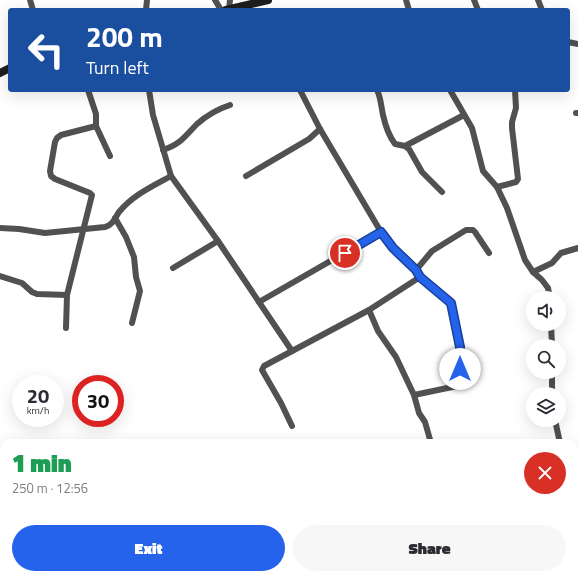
<!DOCTYPE html>
<meta charset="utf-8">
<style>
body{margin:0;font-family:"Titillium Web",sans-serif;background:#f7f7f7;color:#2b2b33;height:100vh;display:flex;flex-direction:column;font-size:15px;white-space:nowrap}
*{box-sizing:border-box;margin:0}
p{font-size:13px;color:#7c7c81}
.icon{flex:none;width:22px;height:22px;fill:none;stroke:currentColor;stroke-width:2;stroke-linecap:round;stroke-linejoin:round}
.map{position:relative;flex:1;overflow:hidden}
.details{position:absolute;left:0px;top:439px;width:578px;height:140px;display:flex;flex-direction:column;background:#fff;border-radius:12px 12px 0 0;box-shadow:0 4px 16px #0002}
.details>*{flex:none}
.hud{position:absolute;left:8px;top:8px;width:562px;height:84px;border-radius:4px;box-shadow:0 4px 16px #0002;background:#1a4fa0;color:#fff;overflow:hidden}
.buttons{position:absolute;left:526px;top:291px;display:grid;gap:8px}
.buttons a{display:grid;place-items:center;width:40px;height:40px;border-radius:50%;background:#fff;box-shadow:0 4px 16px #0002;font-size:20px}
.speed{position:absolute;left:12px;top:375px;display:flex;gap:8px;font-size:20px;font-weight:700;text-align:center}
.speed>*{display:grid;place-content:center;width:52px;height:52px;border-radius:50%;background:#fff;box-shadow:0 4px 16px #0002;line-height:1}
.speed small{font-size:10px;font-weight:400}
.speed .limit{border:6px solid #d22;background:#fff;color:#111}
.pin{position:absolute;display:grid;place-items:center;width:34px;height:34px;color:#fff;margin:-17px;border:2px solid #fff;border-radius:50%;box-shadow:0 1px 4px #0007}
.me{position:absolute;width:44px;margin:-22px;rotate:0deg;stroke-linejoin:round;filter:drop-shadow(0 0 3px #0008)}
.turn{display:flex;align-items:center;gap:14px;height:84px;padding:0 12px;font-size:18px}
.turn .icon{width:52px;height:52px;stroke-width:2.5}
.turn b{display:block;font-size:28px;line-height:34px}
.round{display:grid;place-items:center;flex:none;width:42px;height:42px;border-radius:21px;background:#f7f7f7}
.headline{display:flex;align-items:center;justify-content:space-between;height:68px;padding:0 12px}
h1{font-size:24px;font-weight:800;line-height:30px;color:#1e9e55}
.button{display:flex;gap:8px;margin-top:auto;padding:8px 12px}
.button a{flex:1;height:46px;border-radius:24px;background:#2563eb;color:#fff;font-size:16px;font-weight:800;line-height:46px;text-align:center}
.button a+a{background:#f7f7f7;color:#2b2b33}
.map>svg:first-child{display:block}
.lines{fill:none;stroke-linecap:round;stroke-linejoin:round}
.minor{stroke:#515151;stroke-width:6}
.secondary{stroke:#1e1e1e;stroke-width:8}
.route-casing{stroke:#184099;stroke-width:10}
.route{stroke:#2563eb;stroke-width:7}
</style>
<div class="map">
<svg width="578" height="579" viewBox="0 0 578 579">
<rect width="100%" height="100%" fill="#fff"/>
<g class="lines">
<g class="minor">
<path d="M30 0 33 10"/>
<path d="M215 0 221 10"/>
<path d="M406 0 409 10"/>
<path d="M474 0 478 10"/>
<path d="M538 0 542 10"/>
<path d="M229 9 230 0"/>
<path d="M146 10 147 0"/>
<path d="M568 42 578 44"/>
<path d="M88 90 96 114V126L110 156"/>
<path d="M149 90 153 115 171 176 218 241 292 351"/>
<path d="M300 90 320 129 381 232 393 248 416 270 420 277 451 303 460 347V384L457 386 414 395"/>
<path d="M377 90C381 98 381 106 383 115 385 124 389 136 395 144L405 146 409 149 422 172 442 192"/>
<path d="M450 90 472 128 483 171 497 187 507 208 525 260 533 272 542 280 548 288 550 298"/>
<path d="M576 113H578"/>
<path d="M405 146 464 115"/>
<path d="M163 150C181 144 184 137 197 124 207 115 218 109 230 105"/>
<path d="M246 176 309 139 320 129"/>
<path d="M497 187 516 182 518 179 512 128V122L516 108 515 90"/>
<path d="M115 218 126 237 134 257 136 277 140 291 132 323"/>
<path d="M0 228 19 229 45 233 105 227C113 225 115 218 119 212 133 195 153 186 171 176"/>
<path d="M173 268 218 241"/>
<path d="M416 270 432 251 466 230H473L475 232 489 253"/>
<path d="M533 272 552 263 561 253 578 248"/>
<path d="M0 276 22 283 32 292 37 294 67 295"/>
<path d="M259 302 381 232"/>
<path d="M369 310 378 331 396 357 414 395 419 413 425 422 431 443"/>
<path d="M551 324 552 346"/>
<path d="M66 328 67 295 92 195 90 193 55 179 51 176 50 171 55 142 57 138 61 135 96 126"/>
<path d="M552 372V394"/>
<path d="M555 420 560 443"/>
<path d="M292 426 281 403 262 370 264 366 369 310 420 277"/>
</g>
<g class="secondary">
<path d="M226 10 268 0"/>
<path d="M0 73 10 68"/>
</g>
</g>
<g class="lines">
<defs>
<path id="route" d="M345 253 381 232 393 248 416 270 420 277 451 303 460 347V369"/>
</defs>
<use href="#route" class="route-casing"/>
<use href="#route" class="route"/>
</g>
</svg>
<div class="buttons">
<a><svg class="icon" aria-label="sound" viewBox="0 0 24 24"><path d="M4 9h4l5-4v14l-5-4H4zM17 9q2 3 0 6"/></svg></a>
<a><svg class="icon" aria-label="search" viewBox="0 0 24 24"><circle cx="10" cy="10" r="6"/><path d="M15 15l6 6"/></svg></a>
<a><svg class="icon" aria-label="layers" viewBox="0 0 24 24"><path d="M12 4l9 5-9 5-9-5zM3 14l9 5 9-5"/></svg></a>
</div>
<div class="speed"><div>20<small>km/h</small></div><div class="limit">30</div></div>
<div class="pin" style="left:345px;top:253px;background:#d93025"><svg class="icon" aria-label="arrive" viewBox="0 0 24 24"><path d="M6 21V4h12l-3 4 3 4H6"/></svg></div>
<svg class="me" style="left:460px;top:369px" viewBox="-20 -20 40 40"><circle r="19" fill="#fff"/><path d="M0-13L10 11 0 6-10 11z" fill="#2563eb"/></svg>
<div class="hud">
<div class="turn"><svg class="icon" aria-label="left" viewBox="0 0 24 24"><path d="M17 20v-9H6M10 6l-5 5 5 5"/></svg><div><b>200 m</b>Turn left</div></div>
</div>
<section class="details">
<div class="headline"><div><h1>1 min</h1><p>250 m · 12:56</p></div><a class="round" style="background:#d93025;color:#fff"><svg class="icon" aria-label="close" viewBox="0 0 24 24"><path d="M6 6l12 12M18 6L6 18"/></svg></a></div>
<div class="button"><a>Exit</a><a>Share</a></div>
</section>
</div>
